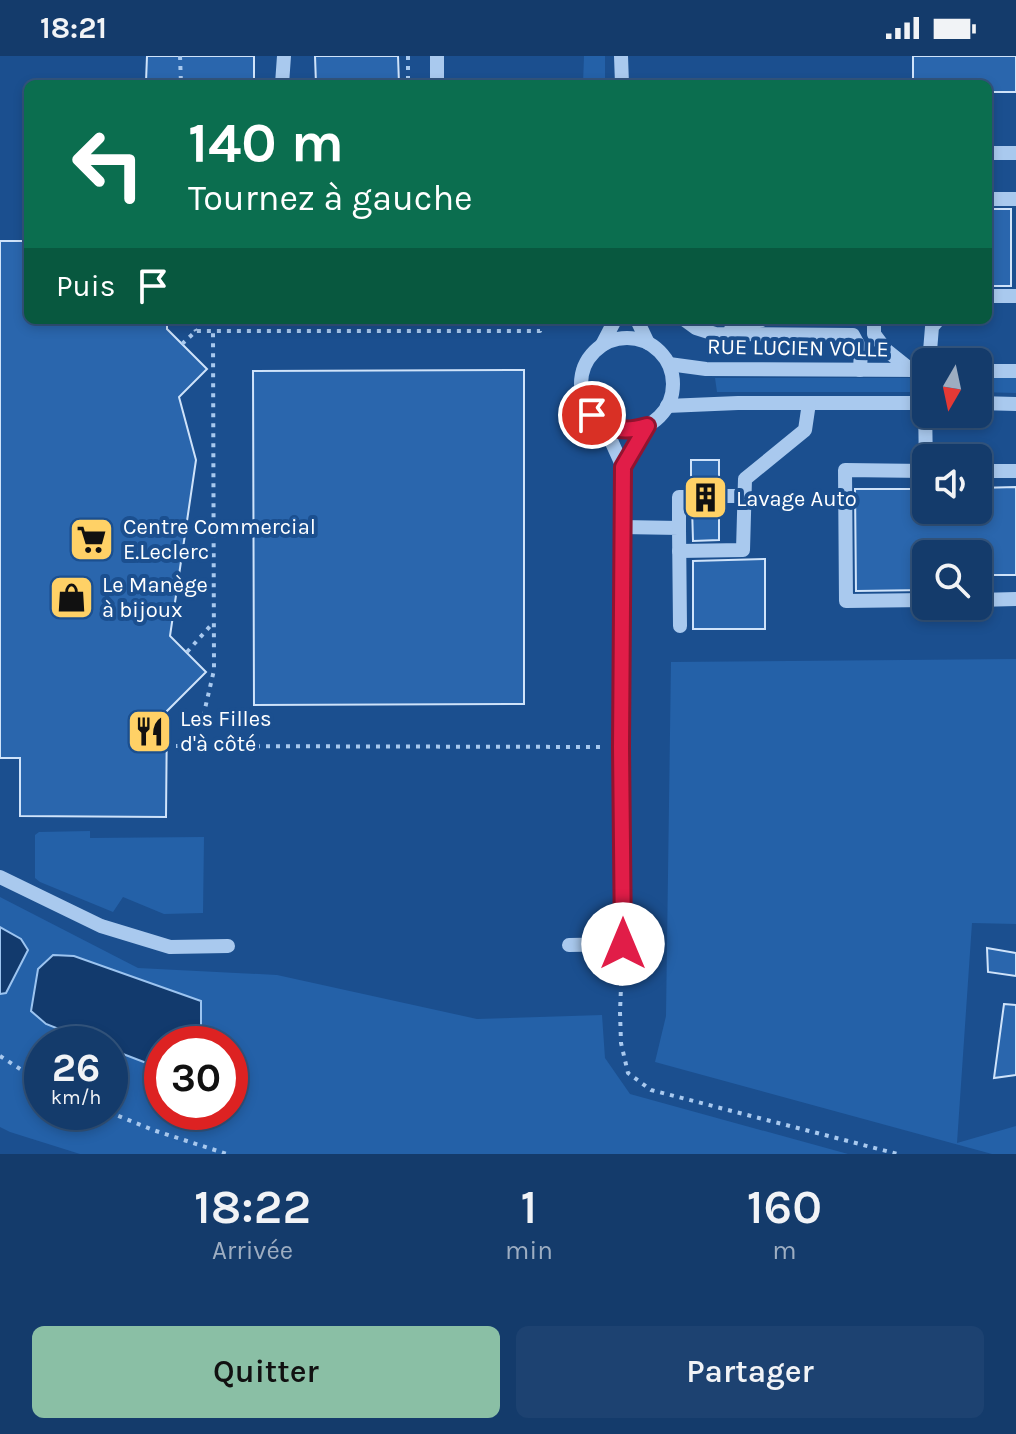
<!DOCTYPE html>
<html lang="fr">
<meta charset="utf-8">
<style>
body{margin:0;font-family:Karla,sans-serif;background:#1d4271;color:#f1f3f6;height:100vh;display:flex;flex-direction:column;font-size:30px;white-space:nowrap}
*{box-sizing:border-box;margin:0}
p{font-size:26px;color:#9dadc1}
.icon{flex:none;width:44px;height:44px;fill:none;stroke:currentColor;stroke-width:2;stroke-linecap:round;stroke-linejoin:round}
.map{position:relative;height:1098px;overflow:hidden}
.side{display:flex;flex-direction:column;background:#143b6b;flex:1}
.side>*{flex:none}
.guide{position:absolute;left:24px;top:24px;width:968px;height:244px;border-radius:12px;box-shadow:0 4px 12px #0003,0 0 0 2px #33557e;background:#0b6e4f;color:#fff;overflow:hidden}
.needle{width:52px;rotate:189deg}
.tools{position:absolute;left:912px;top:292px;display:grid;gap:16px}
.tools a{display:grid;place-items:center;width:80px;height:80px;border-radius:12px;background:#143b6b;box-shadow:0 4px 12px #0003,0 0 0 2px #33557e;font-size:40px}
.speed{position:absolute;left:24px;top:970px;display:flex;gap:16px;font-size:40px;font-weight:700;text-align:center}
.speed>*{display:grid;place-content:center;width:104px;height:104px;border-radius:50%;background:#143b6b;box-shadow:0 4px 12px #0003,0 0 0 2px #33557e;line-height:1}
.speed small{font-size:20px;font-weight:400}
.speed .limit{border:12px solid #d22;background:#fff;color:#111}
.pin{position:absolute;display:grid;place-items:center;width:68px;height:68px;color:#fff;margin:-34px;border:4px solid #fff;border-radius:50%;box-shadow:0 2px 8px #0007}
.me{position:absolute;width:88px;margin:-44px;rotate:0deg;stroke-linejoin:round;filter:drop-shadow(0 0 6px #0008)}
.turn{display:flex;align-items:center;gap:28px;height:168px;padding:0 32px;font-size:36px}
.turn .icon{width:104px;height:104px;stroke-width:2.5}
.turn b{display:block;font-size:56px;line-height:68px}
.then{display:flex;align-items:center;height:76px;padding:0 32px;background:#0003;gap:16px;font-size:30px}
.eta{display:flex;justify-content:space-evenly;align-items:center;height:136px;text-align:center}
.eta b{font-size:48px;font-weight:600;line-height:56px}
.action{display:flex;gap:16px;margin-top:auto;padding:16px 32px}
.action a{flex:1;height:92px;border-radius:12px;background:#8abfa5;color:#111;font-size:32px;font-weight:600;line-height:92px;text-align:center}
.action a+a{background:#1d4271;color:#f1f3f6}
.status{display:flex;justify-content:space-between;align-items:center;height:56px;padding:0 40px;background:#143b6b;direction:ltr}
.status svg{height:22px;fill:currentColor}
.map>svg:first-child{display:block}
.green{fill:#2461a8;fill-rule:evenodd}
.water{fill:#123a6d;stroke:#9cc4f0;stroke-width:2}
.building{fill:#2a66ad;stroke:#cfe3fa;stroke-width:2}
.lines{fill:none;stroke-linecap:round;stroke-linejoin:round}
.minor-tunnel{stroke:#3d69a0;stroke-width:14;stroke-dasharray:14 7;stroke-linecap:butt}
.path{stroke:#a9c9ee;stroke-width:4;stroke-dasharray:4 6;stroke-linecap:butt}
.minor{stroke:#a9c9ee;stroke-width:14}
.route-casing{stroke:#92132f;stroke-width:20}
.route{stroke:#e11d48;stroke-width:14}
.labels{text-anchor:middle;stroke-width:8;stroke-linejoin:round;paint-order:stroke}
.street-label{font-size:22px;fill:#fff;stroke:#1b4f8f}
.poi-label{font-size:22px;fill:#fff;stroke:#1b4f8f;text-anchor:start}
</style>
<div class="status"><b>18:21</b><svg viewBox="0 0 49 12"><path d="M0 12V9h3v3zM5 12V6h3v6zM10 12V3h3v9zM15 12V0h3v12zM26 1h20v11H26zM47 4h2v5h-2z"/></svg></div>
<div class="map">
<svg width="1016" height="1098" viewBox="0 0 1016 1098">
<rect width="100%" height="100%" fill="#1b4f8f"/>
<g class="green">
<path d="M584 0H605V28H583Z"/>
<path d="M715 322H926V336H717Z"/>
<path d="M978 322H1016V337L978 336Z"/>
<path d="M1016 603V868L972 867 957 1087 1016 1070V1098H992L655 1006 666 960 671 606Z"/>
<path d="M90 775V782L204 781 203 857 164 858 123 841 113 856 40 826 35 822V779L39 776Z"/>
<path d="M0 841 138 912 277 919 477 963 602 959 605 1002 630 1038 848 1098H80L10 1076 0 1071V938L6 937 21 883 0 871ZM201 945V988H230V1056H162V1013L110 993V1056H42V988H97L46 968Z"/>
</g>
<g class="water">
<path d="M0 871 21 883 28 894 6 937 0 938Z"/>
<path d="M53 899 74 900 201 945V988H162V1013L110 993V988H97L46 968 31 955 38 913Z"/>
</g>
<g class="building">
<path d="M147 0H254V28L146 26Z"/>
<path d="M315 0H398L399 28H316Z"/>
<path d="M913 0H1016V36H988V28H913Z"/>
<rect x="990" y="153" width="21" height="77"/>
<path d="M0 185H28V264H167V273L207 313 179 341 196 404 170 580 206 616 167 655 166 761 20 760V702H0Z"/>
<path d="M524 314V648L254 649 253 315Z"/>
<path d="M691 404H719V430L712 434 710 441 712 446 719 450V484L693 485 692 451 699 447 701 440 697 433 691 431Z"/>
<path d="M1016 431V519H978V498H926V534L856 535 855 433H926V454H978V432Z"/>
<path d="M765 503V573H693V505Z"/>
<path d="M987 892 1016 897V920L988 916Z"/>
<path d="M1004 948 1016 949V1019L994 1022Z"/>
</g>
<g class="lines">
<path class="minor-tunnel" d="M691 441 720 440"/>
<g class="path">
<path d="M180 0 181 28"/>
<path d="M408 0V28"/>
<path d="M191 264 196 275"/>
<path d="M182 288 196 275H540L546 264"/>
<path d="M946 295 974 296"/>
<path d="M187 596 212 568"/>
<path d="M166 690 604 691"/>
<path d="M201 690 204 657 214 614 213 276"/>
<path d="M622 906 620 956 621 987 628 1017 651 1034 898 1098"/>
<path d="M0 1000 42 1027"/>
<path d="M109 1056 153 1074 227 1098"/>
</g>
<g class="minor">
<path d="M437 0V28"/>
<path d="M621 0 622 28"/>
<path d="M282 28 284 0"/>
<path d="M988 97H1016"/>
<path d="M988 143H1016"/>
<path d="M988 240H1016"/>
<path d="M637 264 648 287"/>
<path d="M685 264 696 272 715 278 853 279 861 294 860 314"/>
<path d="M874 264V278L886 294 911 314"/>
<path d="M731 273 762 264"/>
<circle cx="627" cy="328" r="46"/>
<path d="M602 289 615 264"/>
<path d="M669 308 706 313 926 314"/>
<path d="M921 314 930 295 932 271 938 264"/>
<path d="M978 315H1016"/>
<path d="M925 347 926 415"/>
<path d="M978 347 1016 348"/>
<path d="M667 350 738 347H926"/>
<path d="M623 411 647 370"/>
<path d="M925 415 845 414 846 545 926 544"/>
<path d="M978 415H1016"/>
<path d="M720 440H745"/>
<path d="M622 471 679 472 680 570"/>
<path d="M679 472V441H691"/>
<path d="M679 495 743 494 745 423 805 374 809 347"/>
<path d="M978 544 1016 543"/>
<path d="M0 821 101 870 170 891 228 890"/>
<path d="M569 889 623 888 621 691 623 411 604 369"/>
</g>
</g>
<g class="lines">
<defs>
<path id="route" d="M592 359C611 374 623 377 647 370L623 411 621 691 623 888"/>
</defs>
<use href="#route" class="route-casing"/>
<use href="#route" class="route"/>
</g>
<defs>
<symbol id="building-square" viewBox="-11 -11 22 22"><rect x="-9" y="-9" width="18" height="18" rx="4" fill="#ffd166" stroke="#1b4f8f"/><path d="M-4-6H4V6H1V3H-1V6H-4ZM-2.5-4.3h1.7v1.8h-1.7ZM.8-4.3h1.7v1.8H.8ZM-2.5-1h1.7V.8h-1.7ZM.8-1h1.7V.8H.8Z" fill="#111"/></symbol>
<symbol id="supermarket-square" viewBox="-11 -11 22 22"><rect x="-9" y="-9" width="18" height="18" rx="4" fill="#ffd166" stroke="#1b4f8f"/><path d="M-6-5.5h2.5l.6 2H6L4.5 2H-2.5L-4.4-4H-6ZM-1.5 3.2a1.3 1.3 0 1 0 .1 0ZM3 3.2a1.3 1.3 0 1 0 .1 0Z" fill="#111"/></symbol>
<symbol id="shop-square" viewBox="-11 -11 22 22"><rect x="-9" y="-9" width="18" height="18" rx="4" fill="#ffd166" stroke="#1b4f8f"/><path d="M-5-2.5h2.3a2.7 3.5 0 0 1 5.4 0H5L5.5 6h-11ZM-1.5-2.5h3a1.5 2.3 0 0 0-3 0Z" fill="#111"/></symbol>
<symbol id="restaurant-square" viewBox="-11 -11 22 22"><rect x="-9" y="-9" width="18" height="18" rx="4" fill="#ffd166" stroke="#1b4f8f"/><path d="M-5-6h1v4h1v-4h1v4h1v-4h1v5L-1.5 .5V6h-2V.5L-5-1ZM5-6V6H3V1.5H1.5Q1.5-4 5-6Z" fill="#111"/></symbol>
</defs>
<g fill-rule="evenodd">
<use href="#building-square" x="680" y="416" width="51" height="51"/>
<use href="#supermarket-square" x="66" y="458" width="51" height="51"/>
<use href="#shop-square" x="46" y="516" width="51" height="51"/>
<use href="#restaurant-square" x="124" y="650" width="51" height="51"/>
</g>
<g class="labels">
<g class="street-label">
<text transform="translate(798 291) rotate(1)" y="8">RUE LUCIEN VOLLE</text>
</g>
<g class="poi-label">
<text x="736" y="450">Lavage Auto</text>
<text x="123" y="478">Centre Commercial<tspan x="123" dy="25">E.Leclerc</tspan></text>
<text x="102" y="536">Le Manège<tspan x="102" dy="25">à bijoux</tspan></text>
<text x="180" y="670">Les Filles<tspan x="180" dy="25">d'à côté</tspan></text>
</g>
</g>
</svg>
<div class="tools">
<a><svg class="needle" viewBox="-14 -14 28 28"><path d="M0-13l5 13h-10z" fill="#e53935"/><path d="M0 13l5-13h-10z" fill="#9dadc1"/></svg></a>
<a><svg class="icon" aria-label="sound" viewBox="0 0 24 24"><path d="M4 9h4l5-4v14l-5-4H4zM17 9q2 3 0 6"/></svg></a>
<a><svg class="icon" aria-label="search" viewBox="0 0 24 24"><circle cx="10" cy="10" r="6"/><path d="M15 15l6 6"/></svg></a>
</div>
<div class="speed"><div>26<small>km/h</small></div><div class="limit">30</div></div>
<div class="pin" style="left:592px;top:359px;background:#d93025"><svg class="icon" aria-label="arrive" viewBox="0 0 24 24"><path d="M6 21V4h12l-3 4 3 4H6"/></svg></div>
<svg class="me" style="left:623px;top:888px" viewBox="-20 -20 40 40"><circle r="19" fill="#fff"/><path d="M0-13L10 11 0 6-10 11z" fill="#e11d48"/></svg>
<div class="guide">
<div class="turn"><svg class="icon" aria-label="left" viewBox="0 0 24 24"><path d="M17 20v-9H6M10 6l-5 5 5 5"/></svg><div><b>140 m</b>Tournez à gauche</div></div>
<div class="then">Puis<svg class="icon" aria-label="arrive" viewBox="0 0 24 24"><path d="M6 21V4h12l-3 4 3 4H6"/></svg></div>
</div>
</div>
<section class="side">
<div class="eta">
<div><b>18:22</b><p>Arrivée</p></div>
<div><b>1</b><p>min</p></div>
<div><b>160</b><p>m</p></div>
</div>
<div class="action"><a>Quitter</a><a>Partager</a></div>
</section>
